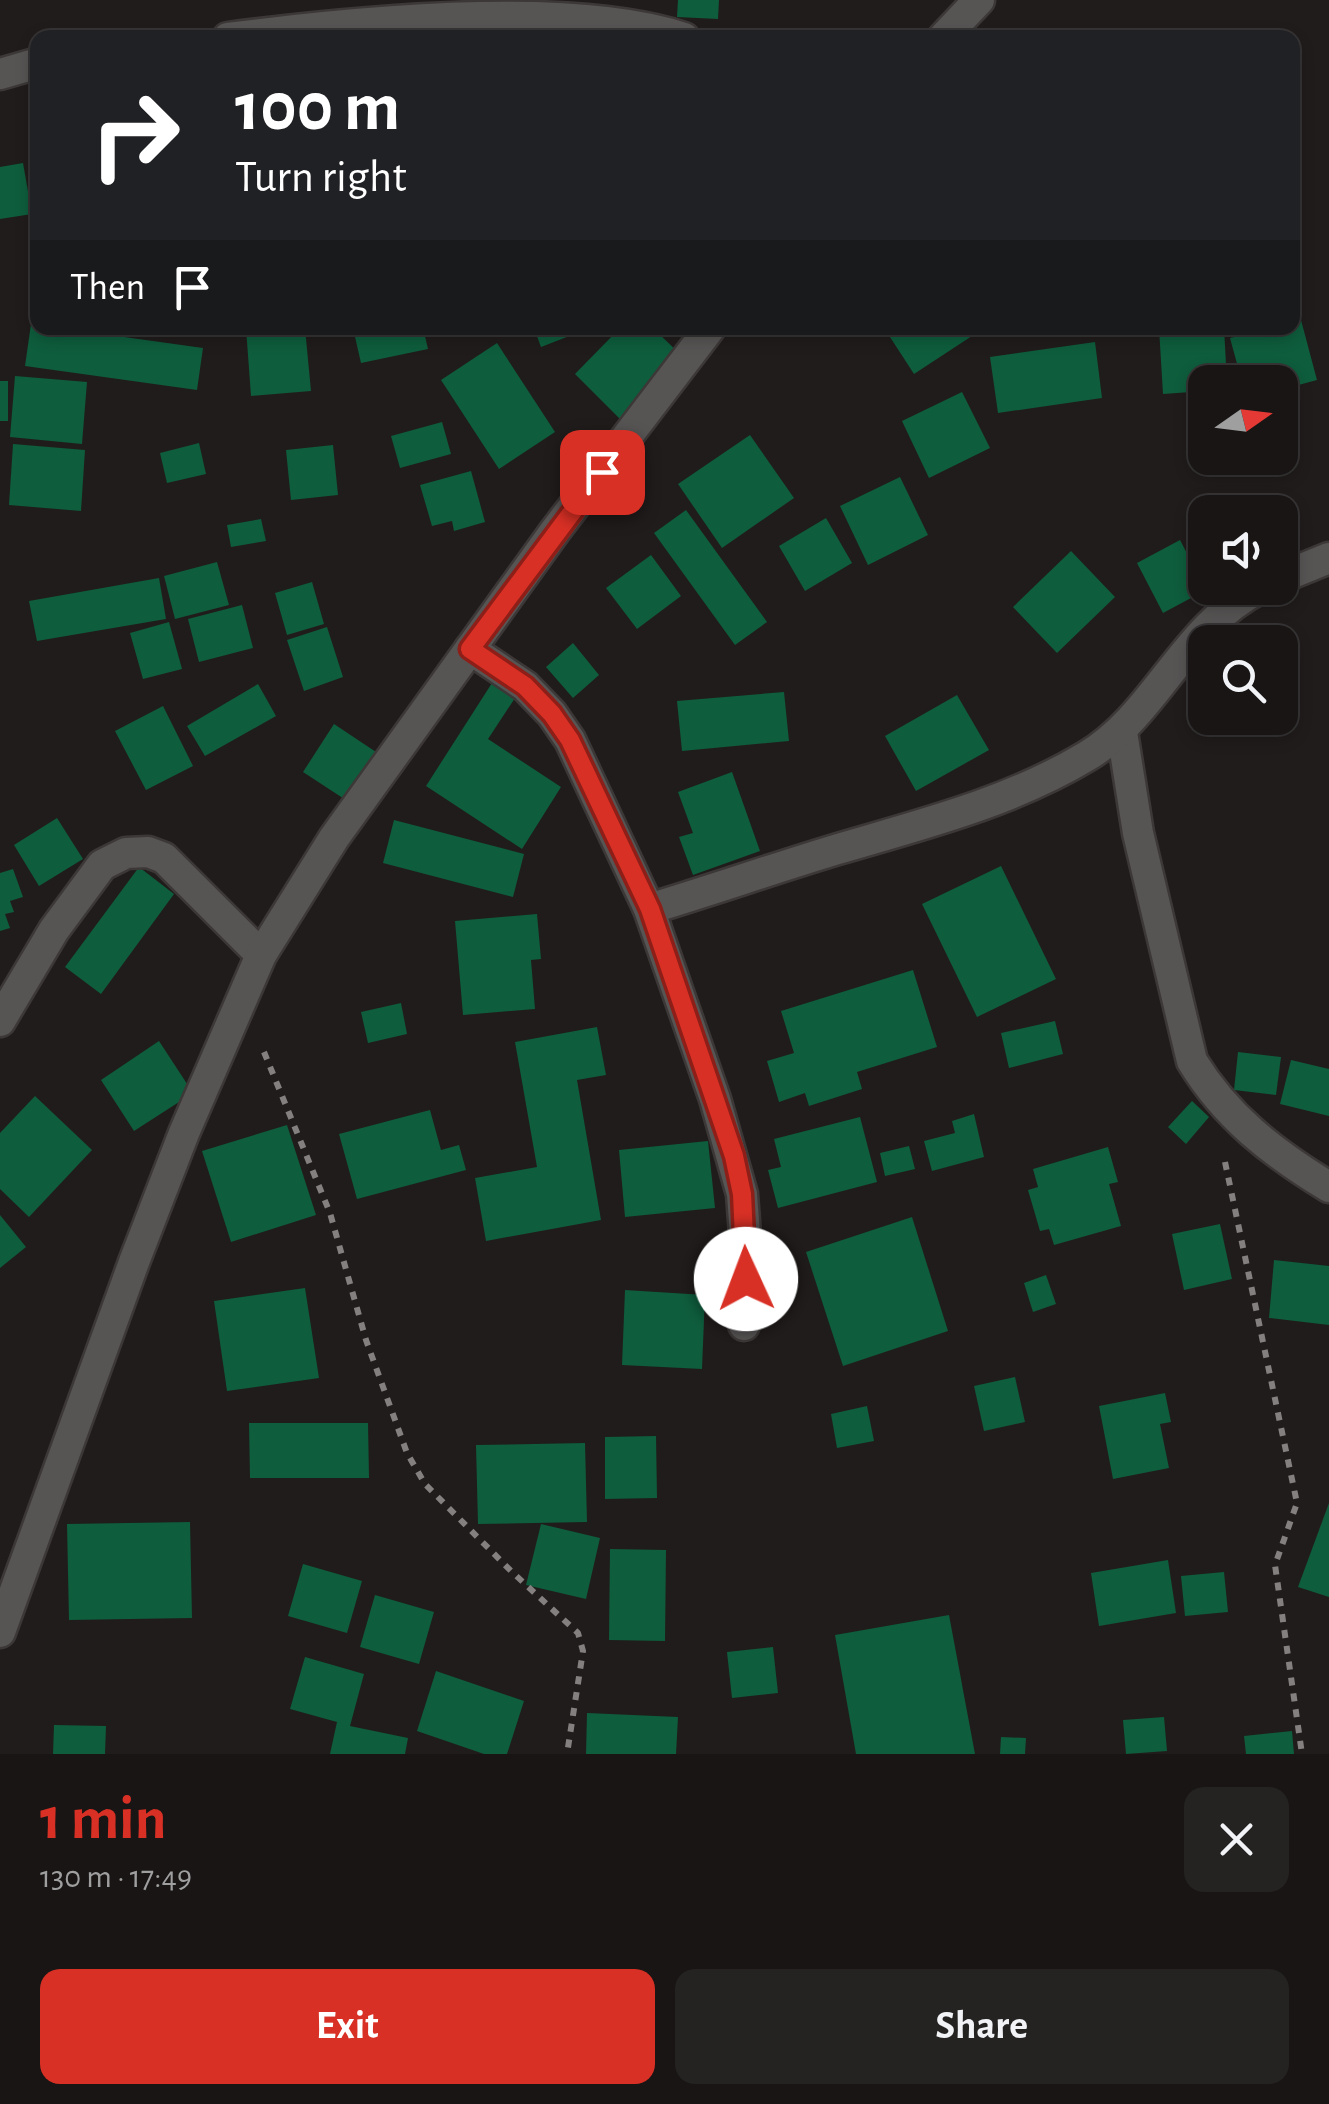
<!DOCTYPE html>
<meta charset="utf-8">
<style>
body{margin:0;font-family:"Alegreya Sans",sans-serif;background:#252222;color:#f1f3f6;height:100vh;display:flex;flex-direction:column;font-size:38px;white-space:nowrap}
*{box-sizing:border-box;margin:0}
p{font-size:32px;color:#9f9fa0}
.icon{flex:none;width:55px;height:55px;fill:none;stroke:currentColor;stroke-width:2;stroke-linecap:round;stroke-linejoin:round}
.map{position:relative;height:1754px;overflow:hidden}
.panel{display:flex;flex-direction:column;background:#181514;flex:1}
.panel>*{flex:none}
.guide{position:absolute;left:30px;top:30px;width:1270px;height:305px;border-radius:20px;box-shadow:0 5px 15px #0003,0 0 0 2px #363434;background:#202124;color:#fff;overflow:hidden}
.needle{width:65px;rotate:76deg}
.fabs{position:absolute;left:1188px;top:365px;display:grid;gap:20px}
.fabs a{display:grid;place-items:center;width:110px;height:110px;border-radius:20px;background:#181514;box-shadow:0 5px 15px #0003,0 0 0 2px #363434;font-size:50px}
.pin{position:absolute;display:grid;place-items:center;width:85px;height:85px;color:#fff;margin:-42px;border-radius:20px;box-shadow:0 5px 15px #0006}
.me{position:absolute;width:110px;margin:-55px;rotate:358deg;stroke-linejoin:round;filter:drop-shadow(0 0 8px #0008)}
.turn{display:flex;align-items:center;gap:35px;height:210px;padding:0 40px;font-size:45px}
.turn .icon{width:130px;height:130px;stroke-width:2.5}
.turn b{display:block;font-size:70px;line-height:85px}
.then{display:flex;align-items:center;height:95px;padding:0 40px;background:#0003;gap:20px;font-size:38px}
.round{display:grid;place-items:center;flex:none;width:105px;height:105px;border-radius:20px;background:#252222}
.summary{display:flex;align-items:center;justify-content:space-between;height:170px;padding:0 40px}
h1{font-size:60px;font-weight:700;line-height:75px;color:#d93025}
.primary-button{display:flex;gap:20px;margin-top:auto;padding:20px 40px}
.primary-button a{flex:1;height:115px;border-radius:20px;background:#d93025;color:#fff;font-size:40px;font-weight:700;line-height:115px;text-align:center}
.primary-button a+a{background:#252222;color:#f1f3f6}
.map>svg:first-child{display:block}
.building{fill:#0e5d3d}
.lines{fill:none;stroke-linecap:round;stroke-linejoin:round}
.minor-casing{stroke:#3c3837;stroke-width:35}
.path{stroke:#848080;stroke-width:6;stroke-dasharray:8 8;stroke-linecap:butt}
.minor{stroke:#575454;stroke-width:30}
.route-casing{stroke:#8d1f18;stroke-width:25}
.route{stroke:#d93025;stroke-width:18}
</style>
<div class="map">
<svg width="1329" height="1754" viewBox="0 0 1329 1754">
<rect width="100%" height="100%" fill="#201c1b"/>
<g class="building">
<path d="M678 0H719L718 19 677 17Z"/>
<path d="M474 26 531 35V38H472Z"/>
<path d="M23 163 32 214 0 219V167Z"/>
<path d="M1301 320 1317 380 1280 390V382H1242L1230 338 1272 328H1292V322Z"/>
<path d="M31 324 203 348 197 390 25 366Z"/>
<path d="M246 328H305L311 391 251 396Z"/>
<path d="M353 328H423L428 349 361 363Z"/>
<path d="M534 328H590L541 347Z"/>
<path d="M620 328H653L684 358 622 421 575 374Z"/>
<path d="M904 328H971L975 334 914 374 890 337Z"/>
<path d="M1159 328H1224L1227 382H1205V391L1163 394Z"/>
<path d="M1095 342 1102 398 998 413 990 357Z"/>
<path d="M497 343 555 432 499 469 441 380Z"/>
<path d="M15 376 87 382 82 444 10 437Z"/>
<rect x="0" y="381" width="8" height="40"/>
<path d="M962 392 990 448 929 478 902 421Z"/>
<path d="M442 422 451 454 400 468 391 436Z"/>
<path d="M750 435 794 498 722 548 678 484Z"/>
<path d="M199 443 206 474 167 483 160 453Z"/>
<path d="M13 444 85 450 81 511 9 505Z"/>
<path d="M333 445 338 495 291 500 286 450Z"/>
<path d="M471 471 485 522 454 531 452 521 432 526 420 485Z"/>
<path d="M900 477 928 535 868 565 840 506Z"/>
<path d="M686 510 767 622 735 645 654 533Z"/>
<path d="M826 518 852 563 805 591 779 546Z"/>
<path d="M261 519 266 541 231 547 227 525Z"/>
<path d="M1180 540 1206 590 1163 613 1137 563Z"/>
<path d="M1071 551 1115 597 1057 653 1013 607Z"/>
<path d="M651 555 681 596 637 629 606 588Z"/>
<path d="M217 562 229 605 175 619 164 576Z"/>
<path d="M159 578 166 619 37 641 29 601Z"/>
<path d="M312 582 324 624 287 635 275 593Z"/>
<path d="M242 605 253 648 199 662 188 619Z"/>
<path d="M169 622 182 669 143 679 130 633Z"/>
<path d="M327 627 343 677 304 691 287 640Z"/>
<path d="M573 643 599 675 573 698 546 667Z"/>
<path d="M492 683 515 698 488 739 561 787 522 849 426 786Z"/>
<path d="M258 684 276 716 205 756 187 726Z"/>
<path d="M784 692 789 741 682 751 677 701Z"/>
<path d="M957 695 989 750 916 791 885 736Z"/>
<path d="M163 706 193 766 146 790 115 731Z"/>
<path d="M334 724 385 758 355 806 303 772Z"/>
<path d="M732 772 760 851 693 875 679 837 693 833 678 792Z"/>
<path d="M57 818 83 859 39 886 14 845Z"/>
<path d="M394 820 524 854 513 897 383 863Z"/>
<path d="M1001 866 1056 979 977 1017 922 904Z"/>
<path d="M139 867 174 894 101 994 65 967Z"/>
<path d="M13 869 23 897 10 901 14 912 5 914 10 928 0 931V873Z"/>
<path d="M537 914 541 959 531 960 535 1009 463 1015 455 921Z"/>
<path d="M913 970 937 1047 857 1072 862 1089 809 1106 805 1093 779 1102 767 1061 794 1053 781 1011Z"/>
<path d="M401 1003 407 1034 368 1043 361 1012Z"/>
<path d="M1055 1021 1063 1054 1009 1068 1001 1033Z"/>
<path d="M597 1027 606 1075 577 1080 601 1220 486 1241 475 1178 537 1167 515 1042Z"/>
<path d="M159 1041 193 1093 134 1131 101 1080Z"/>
<path d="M1238 1052 1281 1057 1276 1095 1234 1090Z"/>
<path d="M1291 1060 1329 1069V1116L1280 1104Z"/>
<path d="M35 1096 92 1150 29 1217 0 1189V1133Z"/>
<path d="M1192 1101 1209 1117 1186 1144 1168 1127Z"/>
<path d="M430 1110 441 1150 459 1145 466 1170 357 1199 339 1134Z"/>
<path d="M974 1114 984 1157 932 1171 924 1141 955 1133 952 1121Z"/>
<path d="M860 1117 877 1182 778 1208 768 1170 781 1167 774 1139Z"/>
<path d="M287 1125 316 1215 231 1242 202 1151Z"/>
<path d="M708 1141 715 1208 625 1217 619 1150Z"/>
<path d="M909 1146 915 1169 885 1176 880 1153Z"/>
<path d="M1108 1147 1118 1182 1109 1184 1121 1226 1054 1245 1049 1229 1040 1231 1028 1190 1038 1187 1033 1169Z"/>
<path d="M0 1215 26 1247 0 1268Z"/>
<path d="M912 1217 948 1331 843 1366 806 1252Z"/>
<path d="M1220 1224 1232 1279 1184 1290 1172 1234Z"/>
<path d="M1274 1260 1329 1266V1325L1269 1318Z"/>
<path d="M1046 1275 1056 1304 1033 1312 1024 1283Z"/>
<path d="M305 1288 319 1378 227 1391 214 1301Z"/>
<path d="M625 1290 705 1295 702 1369 622 1365Z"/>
<path d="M1015 1377 1025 1422 984 1431 974 1386Z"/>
<path d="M1165 1393 1171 1422 1160 1424 1169 1468 1113 1479 1099 1406Z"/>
<path d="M867 1406 874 1441 837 1448 831 1414Z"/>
<path d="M249 1423H368L369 1478H250Z"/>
<path d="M656 1436 657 1498 605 1499V1437Z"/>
<path d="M585 1443 587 1522 478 1524 476 1445Z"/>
<path d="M1329 1503V1597L1298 1587Z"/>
<path d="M190 1522 192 1618 69 1620 67 1524Z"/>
<path d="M541 1524 600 1538 586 1599 526 1585Z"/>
<path d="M610 1549 666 1550 665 1641 609 1640Z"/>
<path d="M1168 1560 1176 1613 1099 1626 1091 1573Z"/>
<path d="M303 1564 362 1581 347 1633 288 1616Z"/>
<path d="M1224 1572 1228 1612 1185 1616 1181 1576Z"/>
<path d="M375 1595 434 1612 419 1664 360 1647Z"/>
<path d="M949 1615 975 1754H856L835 1635Z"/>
<path d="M773 1647 778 1693 732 1698 727 1652Z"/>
<path d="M305 1657 364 1674 350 1726 408 1738 405 1754H330L337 1722 290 1709Z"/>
<path d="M436 1671 524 1701 507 1754H484L417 1731Z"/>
<path d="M587 1713 678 1717 676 1754H586Z"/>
<path d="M1164 1717 1167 1751 1126 1754 1123 1720Z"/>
<path d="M54 1725 106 1726 105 1754H53Z"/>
<path d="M1292 1731 1294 1754H1246L1244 1736Z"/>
<path d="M1001 1737 1026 1738 1025 1754H1000Z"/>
</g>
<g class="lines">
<defs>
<g id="minor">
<path d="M228 38C352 22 571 0 684 38"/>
<path d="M943 38 979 0"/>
<path d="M0 74 38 63"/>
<path d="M1280 578 1329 558"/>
<path d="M470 649 525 686 552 714 570 740 649 909 715 1099 742 1194 746 1248 744 1325"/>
<path d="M1122 732 1138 833 1192 1061C1226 1117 1273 1153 1329 1187"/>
<path d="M649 909C712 890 775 868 838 849 923 824 1011 802 1087 756 1156 715 1184 626 1260 588"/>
<path d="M0 1021 54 930 102 865 126 853 148 852 164 858 261 955"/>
<path d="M0 1632 134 1262 184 1133 261 955 334 838 555 531 710 328"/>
</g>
</defs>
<use href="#minor" class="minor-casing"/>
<g class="path">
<path d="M264 1052 330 1213 366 1340 407 1453 425 1484 511 1571 578 1633 583 1651 567 1754"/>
<path d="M1225 1162 1297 1503 1275 1565 1302 1754"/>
</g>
<use href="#minor" class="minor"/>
</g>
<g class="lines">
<defs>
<path id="route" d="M602 472 470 649 525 686 552 714 570 740 650 909 734 1156 742 1194 746 1279"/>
</defs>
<use href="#route" class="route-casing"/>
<use href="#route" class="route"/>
</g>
</svg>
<div class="fabs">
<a><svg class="needle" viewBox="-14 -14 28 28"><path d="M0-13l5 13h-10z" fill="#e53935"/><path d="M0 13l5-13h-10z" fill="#9f9fa0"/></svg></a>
<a><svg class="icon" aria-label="sound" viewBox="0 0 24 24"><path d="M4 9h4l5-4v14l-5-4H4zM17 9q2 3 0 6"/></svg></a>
<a><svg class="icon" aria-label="search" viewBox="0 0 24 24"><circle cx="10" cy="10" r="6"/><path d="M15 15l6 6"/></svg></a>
</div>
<div class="pin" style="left:602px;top:472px;background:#d93025"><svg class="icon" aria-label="arrive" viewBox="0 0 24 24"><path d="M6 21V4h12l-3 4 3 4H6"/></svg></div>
<svg class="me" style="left:746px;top:1279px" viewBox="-20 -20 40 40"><circle r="19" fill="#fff"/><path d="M0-13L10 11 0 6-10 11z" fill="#d93025"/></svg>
<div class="guide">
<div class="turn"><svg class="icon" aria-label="right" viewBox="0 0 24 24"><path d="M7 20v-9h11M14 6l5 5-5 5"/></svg><div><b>100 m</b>Turn right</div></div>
<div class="then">Then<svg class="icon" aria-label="arrive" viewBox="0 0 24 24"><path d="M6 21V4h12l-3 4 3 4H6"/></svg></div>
</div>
</div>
<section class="panel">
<div class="summary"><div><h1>1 min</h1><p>130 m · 17:49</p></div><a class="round"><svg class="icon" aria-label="close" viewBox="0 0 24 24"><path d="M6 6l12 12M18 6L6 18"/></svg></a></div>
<div class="primary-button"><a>Exit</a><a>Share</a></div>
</section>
